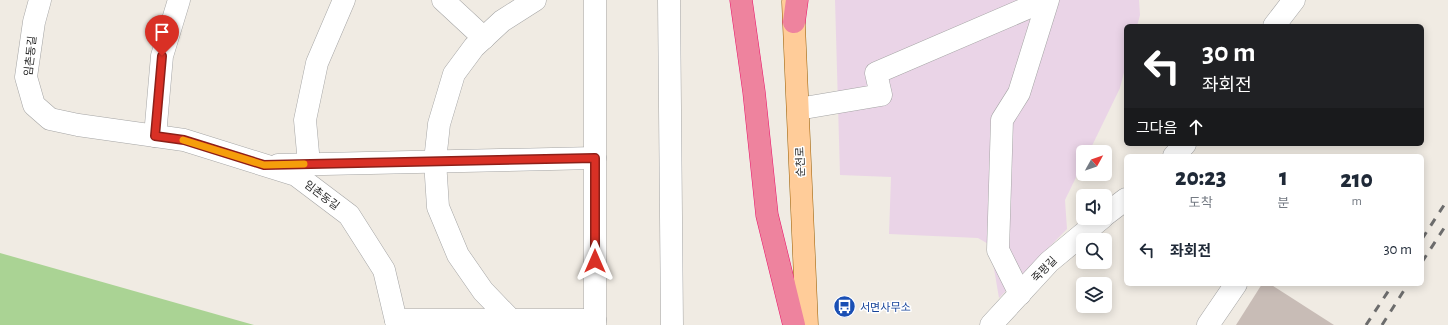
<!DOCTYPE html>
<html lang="ko">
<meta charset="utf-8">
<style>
body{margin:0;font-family:"Alegreya Sans","Noto Sans KR",sans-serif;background:#f6f6f7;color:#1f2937;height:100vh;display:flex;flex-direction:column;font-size:15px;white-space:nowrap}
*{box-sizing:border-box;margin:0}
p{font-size:13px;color:#747a83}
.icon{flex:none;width:22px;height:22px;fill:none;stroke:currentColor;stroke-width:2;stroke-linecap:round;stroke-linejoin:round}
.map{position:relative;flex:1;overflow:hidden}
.panel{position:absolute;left:1124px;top:154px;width:300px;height:132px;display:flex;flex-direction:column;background:#fff;border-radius:6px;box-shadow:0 2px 10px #0003}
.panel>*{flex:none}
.hud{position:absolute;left:1124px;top:24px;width:300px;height:122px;border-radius:6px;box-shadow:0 2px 10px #0003;background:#202124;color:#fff;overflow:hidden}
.needle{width:26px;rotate:50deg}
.fabs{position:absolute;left:1076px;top:145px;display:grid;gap:8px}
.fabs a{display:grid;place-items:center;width:36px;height:36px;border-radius:6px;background:#fff;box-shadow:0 2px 10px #0003;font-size:20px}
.pin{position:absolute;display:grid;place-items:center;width:34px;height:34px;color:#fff;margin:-41px -17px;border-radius:50% 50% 50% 0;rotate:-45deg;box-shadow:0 0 4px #0007}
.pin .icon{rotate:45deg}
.me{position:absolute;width:44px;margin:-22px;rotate:0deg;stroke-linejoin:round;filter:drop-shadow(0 0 3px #0008)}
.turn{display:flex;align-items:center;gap:14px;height:84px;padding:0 12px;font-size:18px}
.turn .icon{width:52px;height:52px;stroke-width:2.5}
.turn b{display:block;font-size:28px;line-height:34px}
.then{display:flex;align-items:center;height:38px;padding:0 12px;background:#0003;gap:8px;font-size:15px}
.eta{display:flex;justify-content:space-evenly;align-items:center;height:68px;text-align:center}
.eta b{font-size:24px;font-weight:800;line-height:28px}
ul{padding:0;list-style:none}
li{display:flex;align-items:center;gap:12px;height:56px;padding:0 12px}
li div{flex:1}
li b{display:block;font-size:15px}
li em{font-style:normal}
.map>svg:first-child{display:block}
.industrial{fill:#ead4e7}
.forest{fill:#aad394}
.building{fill:#c8bcb6}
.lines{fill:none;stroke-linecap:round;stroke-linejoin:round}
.minor-casing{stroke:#a5a5a5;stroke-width:23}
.major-casing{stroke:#985c00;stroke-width:23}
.highway-casing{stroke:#e9146a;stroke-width:23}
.minor{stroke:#fff;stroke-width:22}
.major{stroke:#fc9;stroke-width:22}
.highway{stroke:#ee839e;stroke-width:22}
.rail{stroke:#6c6c6c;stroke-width:3;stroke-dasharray:8 8;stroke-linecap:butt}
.route-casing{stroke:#8d1f18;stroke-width:10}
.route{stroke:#d93025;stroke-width:7}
.slow{stroke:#f59e0b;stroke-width:7}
.labels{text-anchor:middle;stroke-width:3;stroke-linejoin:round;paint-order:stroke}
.street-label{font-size:11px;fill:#1e1e1e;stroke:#fff}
.transit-label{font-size:11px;fill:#164399;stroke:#fff;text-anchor:start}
</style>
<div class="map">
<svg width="1448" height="325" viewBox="0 0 1448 325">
<rect width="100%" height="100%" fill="#f0ebe3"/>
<path class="industrial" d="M835 0H1139L1140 15 1137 26H1126V65L1120 88 1089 152H1083V163L1065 200 1067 229 999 298 990 245 978 238 889 234 891 177 840 175Z"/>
<path class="forest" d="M0 253 254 325H0Z"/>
<path class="building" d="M1262 284H1270L1334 325H1236Z"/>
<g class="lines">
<defs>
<g id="minor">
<path d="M40 0 34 22 26 77 34 105 50 119 78 125 184 140 296 175 349 215 384 270 397 325"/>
<path d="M443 0 484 38"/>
<path d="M595 0V325"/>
<path d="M669 0 672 325"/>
<path d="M1274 26 1294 0"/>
<path d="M798 109 881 95 876 73 1046 0"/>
<path d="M155 136 162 56 179 0"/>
<path d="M1174 156 1185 144"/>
<path d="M309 164 305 120 317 63 344 0"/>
<path d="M278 165 595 158"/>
<path d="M1105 215 1126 199"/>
<path d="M1020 294 998 250 1002 120 1019 93 1048 0"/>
<path d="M396 320H595"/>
<path d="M511 320 483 291 458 255 438 207 435 161 439 124 454 74 474 47 502 21 535 0"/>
<path d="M991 325 1049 262 1102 218"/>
<path d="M1208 325 1236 284"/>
</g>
<path id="major" d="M793 2 807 325"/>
<g id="highway">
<path d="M741 0 754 92 767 215 794 325"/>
<path d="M794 22 797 0"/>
</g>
</defs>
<use href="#minor" class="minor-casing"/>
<use href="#major" class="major-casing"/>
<use href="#highway" class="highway-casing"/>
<use href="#minor" class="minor"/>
<use href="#major" class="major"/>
<use href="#highway" class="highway"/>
<g class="rail">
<path d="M1422 239 1448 199"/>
<path d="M1422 262 1448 222"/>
<path d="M1366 325 1393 284"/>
<path d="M1382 325 1408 284"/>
</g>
</g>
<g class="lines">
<defs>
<path id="route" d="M162 56 155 136 184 140 264 165 595 158V261"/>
</defs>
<use href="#route" class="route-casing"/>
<use href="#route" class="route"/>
<path class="slow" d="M183 140 264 165 304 164"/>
</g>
<defs>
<symbol id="bus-disc" viewBox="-11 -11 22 22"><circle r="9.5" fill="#1a4fb4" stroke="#fff"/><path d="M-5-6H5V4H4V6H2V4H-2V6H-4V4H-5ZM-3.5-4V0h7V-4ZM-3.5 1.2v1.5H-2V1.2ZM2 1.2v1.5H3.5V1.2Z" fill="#fff"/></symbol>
</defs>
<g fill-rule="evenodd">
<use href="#bus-disc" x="832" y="294" width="25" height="25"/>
</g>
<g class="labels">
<g class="street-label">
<text transform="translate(30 56) rotate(-84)" y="4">임촌동길</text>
<text transform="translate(800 162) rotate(-92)" y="4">순천로</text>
<text transform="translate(322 195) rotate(37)" y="4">임촌동길</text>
<text transform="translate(1044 269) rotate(-46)" y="4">죽평길</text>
</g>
<g class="transit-label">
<text x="860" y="311">서면사무소</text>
</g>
</g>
</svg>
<div class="fabs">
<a><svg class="needle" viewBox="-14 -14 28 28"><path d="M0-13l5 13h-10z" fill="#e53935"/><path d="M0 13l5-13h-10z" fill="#747a83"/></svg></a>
<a><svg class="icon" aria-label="sound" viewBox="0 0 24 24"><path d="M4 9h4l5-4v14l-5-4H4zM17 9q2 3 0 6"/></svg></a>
<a><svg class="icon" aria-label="search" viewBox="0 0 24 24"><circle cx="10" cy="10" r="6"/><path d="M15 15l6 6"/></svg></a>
<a><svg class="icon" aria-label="layers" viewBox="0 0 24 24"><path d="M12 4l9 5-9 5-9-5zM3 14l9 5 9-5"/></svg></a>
</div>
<div class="pin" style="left:162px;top:56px;background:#d93025"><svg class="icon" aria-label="arrive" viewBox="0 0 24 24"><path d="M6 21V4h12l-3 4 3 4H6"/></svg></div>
<svg class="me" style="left:595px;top:261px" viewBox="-20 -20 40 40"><path d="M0-17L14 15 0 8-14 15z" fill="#d93025" stroke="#fff" stroke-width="4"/></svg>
<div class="hud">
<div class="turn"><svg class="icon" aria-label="left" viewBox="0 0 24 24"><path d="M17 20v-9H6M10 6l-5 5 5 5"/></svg><div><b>30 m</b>좌회전</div></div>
<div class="then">그다음<svg class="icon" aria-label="ahead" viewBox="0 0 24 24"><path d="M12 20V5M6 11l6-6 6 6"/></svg></div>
</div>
<section class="panel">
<div class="eta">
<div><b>20:23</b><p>도착</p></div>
<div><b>1</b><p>분</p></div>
<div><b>210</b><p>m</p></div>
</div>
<ul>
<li><svg class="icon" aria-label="left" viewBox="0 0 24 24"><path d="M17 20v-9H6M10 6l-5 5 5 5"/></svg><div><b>좌회전</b></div><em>30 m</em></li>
</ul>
</section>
</div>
